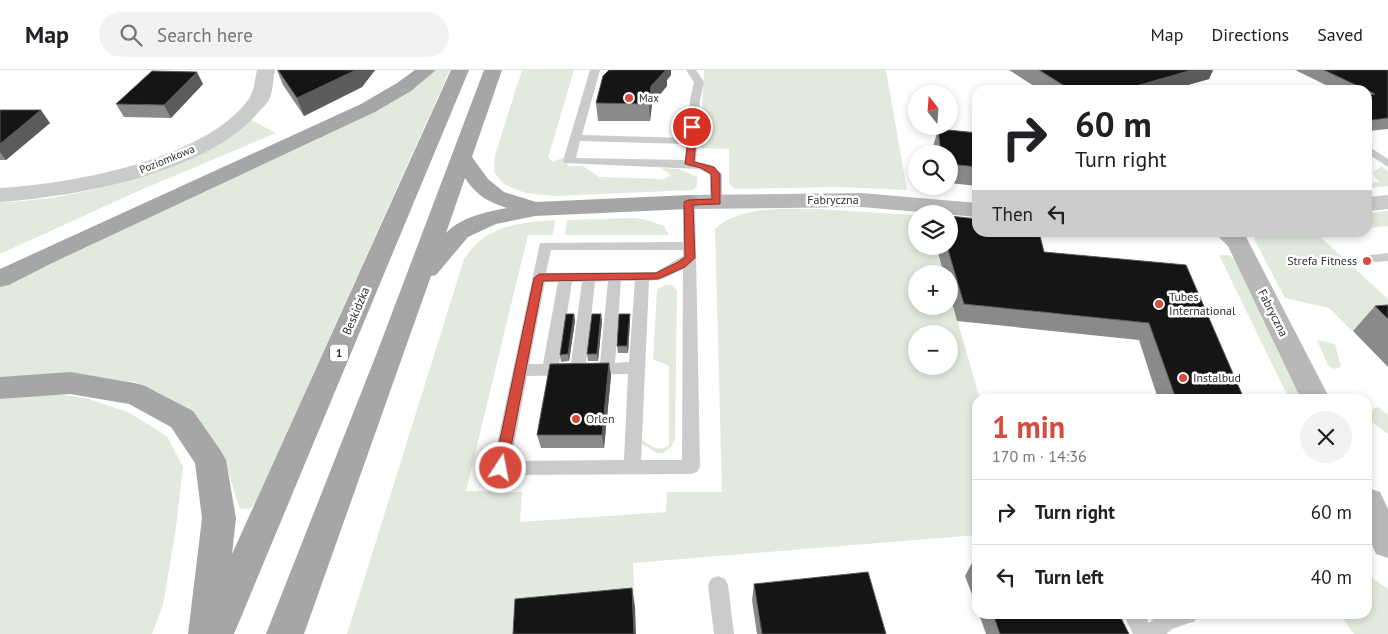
<!DOCTYPE html>
<meta charset="utf-8">
<style>
body{margin:0;font-family:"PT Sans",sans-serif;background:#f2f2f2;color:#202124;height:100vh;display:flex;flex-direction:column;font-size:19px;white-space:nowrap}
*{box-sizing:border-box;margin:0}
p{font-size:16px;color:#757577}
.icon{flex:none;width:28px;height:28px;fill:none;stroke:currentColor;stroke-width:2;stroke-linecap:round;stroke-linejoin:round}
.map{position:relative;flex:1;overflow:hidden}
.panel{position:absolute;left:972px;top:324px;width:400px;height:225px;display:flex;flex-direction:column;background:#fff;border-radius:15px;box-shadow:0 2px 8px #0003}
.panel>*{flex:none}
.guide{position:absolute;left:972px;top:15px;width:400px;height:152px;border-radius:15px;box-shadow:0 2px 8px #0003;background:#fff;color:#202124;overflow:hidden}
.needle{width:32px;rotate:343deg}
.fabs{position:absolute;left:908px;top:15px;display:grid;gap:10px}
.fabs a{display:grid;place-items:center;width:50px;height:50px;border-radius:50%;background:#fff;box-shadow:0 2px 8px #0003;font-size:25px}
.pin{position:absolute;display:grid;place-items:center;width:42px;height:42px;color:#fff;margin:-21px;border:2px solid #fff;border-radius:50%;box-shadow:0 1px 5px #0007}
.me{position:absolute;width:55px;margin:-28px;rotate:11deg;stroke-linejoin:round;filter:drop-shadow(0 0 4px #0008)}
.turn{display:flex;align-items:center;gap:18px;height:105px;padding:0 20px;font-size:22px}
.turn .icon{width:65px;height:65px;stroke-width:2.5}
.turn b{display:block;font-size:35px;line-height:42px}
.then{display:flex;align-items:center;height:48px;padding:0 20px;background:#0003;gap:10px;font-size:19px}
.round{display:grid;place-items:center;flex:none;width:52px;height:52px;border-radius:26px;background:#f2f2f2}
.headline{display:flex;align-items:center;justify-content:space-between;height:85px;padding:0 20px}
h1{font-size:30px;font-weight:600;line-height:38px;color:#d74b3e}
ul{padding:0;list-style:none}
li{display:flex;align-items:center;gap:15px;height:65px;padding:0 20px;border-top:1px solid #e0e0e0}
li div{flex:1}
li b{display:block;font-size:19px}
li em{font-style:normal}
header{display:flex;align-items:center;gap:30px;box-sizing:border-box;height:70px;padding:0 25px;background:#fff;border-bottom:1px solid #e0e0e0}
header strong{font-size:24px}
nav{display:flex;gap:28px;margin-inline-start:auto;font-size:18px}
.search{width:350px;height:45px;background:#f2f2f2;display:flex;align-items:center;gap:12px;box-sizing:border-box;padding:0 18px;border-radius:28px;color:#757577;font-size:19px}
.map>svg:first-child{display:block}
.green{fill:#e2eadd;fill-rule:evenodd}
.lines{fill:none;stroke-linecap:round;stroke-linejoin:round}
.lane{fill:#cbcbcb;fill-rule:evenodd}
.street{fill:#cbcbcb;fill-rule:evenodd}
.secondary{fill:#b8b8b8;fill-rule:evenodd}
.primary{fill:#a6a6a6;fill-rule:evenodd}
.wall{fill:#8a8a8a}
.shaded-wall{fill:#5b5b5b}
.building{fill:#151515;stroke:#5b5b5b}
.route{fill:#d74b3e;stroke:#8c3128}
.poi-dot{fill:#d74b3e;stroke:#fff;stroke-width:2}
.labels{text-anchor:middle;stroke-width:5;stroke-linejoin:round;paint-order:stroke}
.far-poi-label{font-size:11px;fill:#2e2e2e;stroke:#fff;text-anchor:start}
.far-street-label{font-size:11px;fill:#2e2e2e;stroke:#fff}
.shield{fill:#fff;stroke:#6d6d6d;stroke-width:1}
.shield-label{font-size:11px;font-weight:bold;fill:#2e2e2e}
.street-label{font-size:12px;fill:#2e2e2e;stroke:#fff}
.poi-label{font-size:12px;fill:#2e2e2e;stroke:#fff;text-anchor:start}
</style>
<header>
<strong>Map</strong>
<div class="search"><svg class="icon" aria-label="search" viewBox="0 0 24 24"><circle cx="10" cy="10" r="6"/><path d="M15 15l6 6"/></svg>Search here</div>
<nav><a>Map</a><a>Directions</a><a>Saved</a></nav>
</header>
<div class="map">
<svg width="1388" height="564" viewBox="0 0 1388 564">
<rect width="100%" height="100%" fill="#fff"/>
<g class="green">
<path d="M435 0H450L255 433 249 439H241L239 437 223 385 194 343 135 312 73 304 0 311V217Z"/>
<path d="M522 0H574L548 88 553 92 566 86 568 96H583L599 107 664 109 671 105 661 98 679 99 697 107V117L693 120 556 126 525 123 504 114 494 102 495 85Z"/>
<path d="M704 0H886L907 120 837 117 735 119 729 114V79L700 78Z"/>
<path d="M251 50 276 63 136 122 0 184V132C63 131 124 114 182 90 208 80 231 70 251 50Z"/>
<path d="M1382 96 1388 102V116L1368 118V113L1379 112 1372 103Z"/>
<path d="M817 139 916 145V176H936L944 204H916V236H949V221L980 329H978L977 465 633 493 635 537 523 548 522 564H347L464 189C486 155 518 153 555 150L553 165H528L466 421 522 422 520 452 666 442 667 422H722L715 159C739 135 785 139 817 139ZM916 264H949V296H916Z"/>
<path d="M1388 141V156L1368 158V143Z"/>
<path d="M633 148 643 149 664 156 669 165H565L567 150Z"/>
<path d="M1257 163H1316L1388 229V258L1352 261 1329 238 1285 228 1254 169Z"/>
<path d="M1219 185H1229L1235 190 1304 329H1289Z"/>
<path d="M666 215H672L677 220 675 369 671 377 663 383H657L642 374V370C652 376 658 383 669 375V296L653 289 657 219Z"/>
<path d="M1317 270 1335 274 1341 297 1333 299 1328 295Z"/>
<path d="M54 324 86 328 128 342 167 366 183 397 176 458 163 535 152 564H0V329Z"/>
<path d="M1378 337 1388 345V364L1368 349V341Z"/>
<path d="M1368 505 1388 519V564H1354L1340 544H1368Z"/>
</g>
<g class="lines">
<g class="lane">
<path d="M590 0H600L582 65 687 68 690 30 694 12 686 0H696L704 12 700 30 696 91 711 95 722 104V132L720 135H712L710 132V105L699 99 565 93 563 91ZM580 71 686 74 685 90 576 88Z"/>
<path d="M1368 76 1388 89V97L1368 84Z"/>
<path d="M689 128 695 132 700 397 697 402 691 404 501 405 495 403 492 398 540 173 683 172V132ZM551 180H683V186L656 202 546 203ZM683 199 682 390H641L649 211 663 209ZM608 211 600 293H586L595 212ZM621 211H635L629 292 615 293ZM545 212H558L543 294H529ZM572 212H582L571 293 559 294ZM628 304 624 390 511 391 527 306Z"/>
<path d="M1388 183V191L1375 192 1368 188 1370 185Z"/>
<path d="M718 506 725 509 728 515 734 564H714L708 515 711 509Z"/>
<path d="M1123 544H1144L1149 553 1160 544H1198L1195 551 1172 559 1166 564H1133Z"/>
</g>
<g class="street">
<path d="M257 0H275C273 9 273 22 269 30 266 35 260 40 256 45 205 103 75 127 0 132V118C72 114 204 90 249 29 254 22 255 9 257 0Z"/>
<path d="M1388 125V139L1368 141V127Z"/>
</g>
<g class="secondary">
<path d="M861 123 978 133V147L861 137 689 139 681 137 678 132 681 127 689 125Z"/>
<path d="M1214 162H1241L1246 167 1330 329H1301L1228 176Z"/>
<path d="M1368 418 1380 422 1388 439V488L1376 484 1368 466Z"/>
</g>
<g class="primary">
<path d="M415 0H436L411 21 375 42 52 193 9 215 0 217V199L361 34 397 13Z"/>
<path d="M451 0H469L234 564H188L202 448 195 393 171 357 129 334 70 324 0 329V307L70 302 135 313 145 316 193 341 221 381 226 390 236 448 232 484Z"/>
<path d="M484 0H502L472 87 488 109 504 122 536 132 689 125 697 127 700 132 697 137 689 139 535 146 496 154 468 167 436 205 431 206 304 564H266L378 280ZM465 108C477 126 487 131 507 138 486 142 461 147 446 163Z"/>
</g>
</g>
<g class="wall">
<path d="M277 0H375L362 17 304 46 283 15Z"/>
<path d="M609 0H671V5L667 10V16L652 34 650 51H598L596 33Z"/>
<path d="M1009 0H1213L1209 9 1170 20H1040Z"/>
<path d="M1295 0H1388V59L1368 61V20H1336Z"/>
<path d="M203 14 171 48 124 47 116 34Z"/>
<path d="M0 40 50 53 6 90H0Z"/>
<path d="M938 59 978 63V116L949 113V84H934L933 77Z"/>
<path d="M936 176H949L1044 182 1186 195 1244 329H1158L1139 270 957 251 949 221V204H944Z"/>
<path d="M1388 235V297L1353 261 1375 236Z"/>
<path d="M574 244 575 251 569 291 561 292 560 285Z"/>
<path d="M602 251 598 291H588L587 284Z"/>
<path d="M630 251 628 283H618L617 276Z"/>
<path d="M609 293 611 306 604 378H541L537 365Z"/>
<path d="M973 491H978V540L965 506Z"/>
<path d="M754 514 886 564H757L752 530Z"/>
<path d="M979 544H1119L1129 564H986Z"/>
</g>
<g class="shaded-wall">
<path d="M356 0H375L362 17 304 46 297 28Z"/>
<path d="M662 0H671V5L667 10V16L652 34 650 51 649 34 651 16Z"/>
<path d="M1192 0H1213L1209 9 1170 20H1122Z"/>
<path d="M197 2 203 14 171 48 164 35Z"/>
<path d="M41 40 50 53 6 90 0 82V74Z"/>
<path d="M574 244 575 251 569 291 568 284Z"/>
<path d="M601 244 602 251 598 291 597 284Z"/>
<path d="M630 244V251L628 283 627 276Z"/>
<path d="M609 293 611 306 604 378 602 365Z"/>
<path d="M632 518 635 537 636 564H634Z"/>
</g>
<g class="building">
<path d="M278 0H356L297 28Z"/>
<path d="M609 0H666L651 16 649 34 596 33 603 6Z"/>
<path d="M1039 0H1192L1122 20H1071Z"/>
<path d="M1324 0H1388V48L1372 50 1368 46V25L1375 24Z"/>
<path d="M152 1 197 2 164 35 116 34Z"/>
<path d="M0 40H41L0 74Z"/>
<path d="M938 59 978 63V97L949 94V84H941Z"/>
<path d="M949 146 978 149V162H1039L1044 182 1186 195 1244 329H1176L1149 253 964 234 947 176H949Z"/>
<path d="M1388 235V249L1375 236Z"/>
<path d="M566 244H574L568 284 560 285Z"/>
<path d="M592 244H601L597 284H587Z"/>
<path d="M619 244H630L627 276H617Z"/>
<path d="M609 293 602 365H537L550 294Z"/>
<path d="M973 491H978V504Z"/>
<path d="M868 502 886 564H762L754 514Z"/>
<path d="M632 518 634 564H513L515 529Z"/>
<path d="M993 544H1119L1129 564H1000Z"/>
</g>
<path class="route" d="M690 55 697 57 694 92 714 97 720 104V134L693 135 695 188 685 197 658 209 543 211 507 398 505 402 501 404 496 402 494 398 534 208 539 204 656 203 678 192 685 187 684 132 688 130 712 129 711 104 701 98 685 94Z"/>
<g class="poi-dot">
<circle cx="629" cy="28" r="5"/>
<circle cx="1367" cy="191" r="5"/>
<circle cx="1159" cy="234" r="5"/>
<circle cx="1183" cy="308" r="5"/>
<circle cx="576" cy="349" r="5"/>
</g>
<g class="labels">
<g class="far-poi-label">
<text x="639" y="32">Max</text>
</g>
<g class="far-street-label">
<text transform="translate(167 89) rotate(-22)" y="4">Poziomkowa</text>
</g>
<rect class="shield" x="330" y="274.5" width="18" height="17" rx="4"/>
<g class="shield-label">
<text x="339" y="287">1</text>
</g>
<g class="street-label">
<text x="833" y="134">Fabryczna</text>
<text transform="translate(356 241) rotate(-67)" y="4">Beskidzka</text>
<text transform="translate(1273 243) rotate(63)" y="4">Fabryczna</text>
</g>
<g class="poi-label">
<text x="1357" y="195" text-anchor="end">Strefa Fitness</text>
<text x="1169" y="231">Tubes<tspan x="1169" dy="14">International</tspan></text>
<text x="1193" y="312">Instalbud</text>
<text x="586" y="353">Orlen</text>
</g>
</g>
</svg>
<div class="fabs">
<a><svg class="needle" viewBox="-14 -14 28 28"><path d="M0-13l5 13h-10z" fill="#e53935"/><path d="M0 13l5-13h-10z" fill="#757577"/></svg></a>
<a><svg class="icon" aria-label="search" viewBox="0 0 24 24"><circle cx="10" cy="10" r="6"/><path d="M15 15l6 6"/></svg></a>
<a><svg class="icon" aria-label="layers" viewBox="0 0 24 24"><path d="M12 4l9 5-9 5-9-5zM3 14l9 5 9-5"/></svg></a>
<a>+</a>
<a>−</a>
</div>
<div class="pin" style="left:692px;top:57px;background:#d93025"><svg class="icon" aria-label="arrive" viewBox="0 0 24 24"><path d="M6 21V4h12l-3 4 3 4H6"/></svg></div>
<svg class="me" style="left:501px;top:398px" viewBox="-20 -20 40 40"><circle r="17" fill="#d74b3e" stroke="#fff" stroke-width="3"/><path d="M0-11L8 9 0 5-8 9z" fill="#fff"/></svg>
<div class="guide">
<div class="turn"><svg class="icon" aria-label="right" viewBox="0 0 24 24"><path d="M7 20v-9h11M14 6l5 5-5 5"/></svg><div><b>60 m</b>Turn right</div></div>
<div class="then">Then<svg class="icon" aria-label="left" viewBox="0 0 24 24"><path d="M17 20v-9H6M10 6l-5 5 5 5"/></svg></div>
</div>
<section class="panel">
<div class="headline"><div><h1>1 min</h1><p>170 m · 14:36</p></div><a class="round"><svg class="icon" aria-label="close" viewBox="0 0 24 24"><path d="M6 6l12 12M18 6L6 18"/></svg></a></div>
<ul>
<li><svg class="icon" aria-label="right" viewBox="0 0 24 24"><path d="M7 20v-9h11M14 6l5 5-5 5"/></svg><div><b>Turn right</b></div><em>60 m</em></li>
<li><svg class="icon" aria-label="left" viewBox="0 0 24 24"><path d="M17 20v-9H6M10 6l-5 5 5 5"/></svg><div><b>Turn left</b></div><em>40 m</em></li>
</ul>
</section>
</div>
